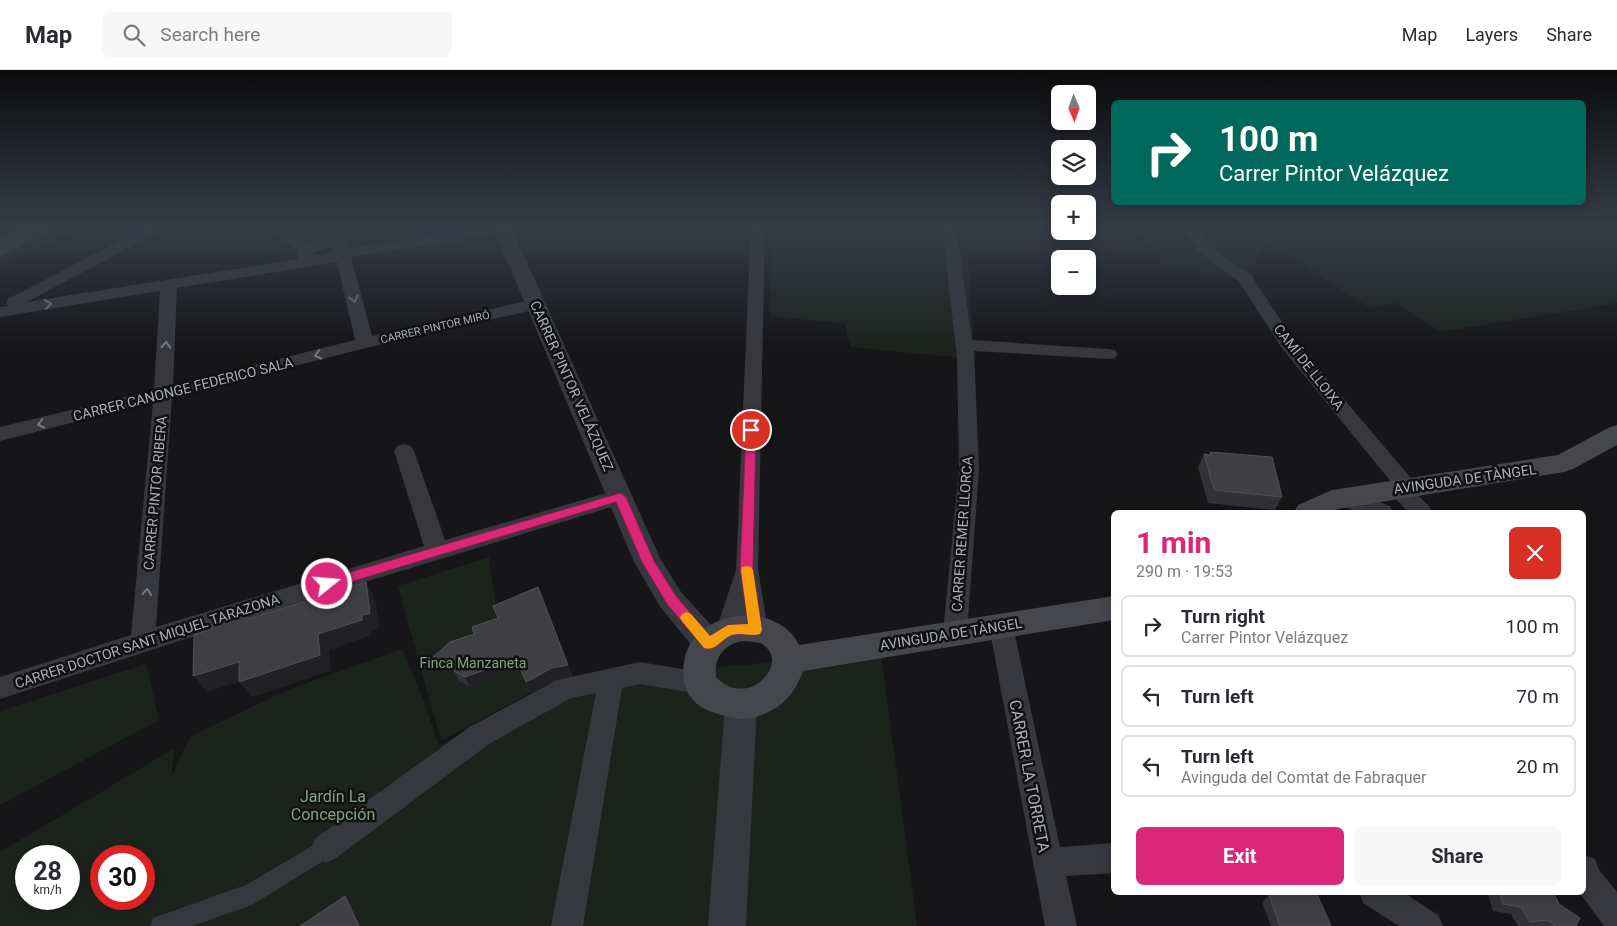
<!DOCTYPE html>
<meta charset="utf-8">
<style>
body{margin:0;font-family:Roboto,sans-serif;background:#f7f7f7;color:#2b2b33;height:100vh;display:flex;flex-direction:column;font-size:19px;white-space:nowrap}
*{box-sizing:border-box;margin:0}
p{font-size:16px;color:#7c7c81}
.icon{flex:none;width:28px;height:28px;fill:none;stroke:currentColor;stroke-width:2;stroke-linecap:round;stroke-linejoin:round}
.map{position:relative;flex:1;overflow:hidden}
.details{position:absolute;left:1111px;top:440px;width:475px;height:385px;display:flex;flex-direction:column;background:#fff;border-radius:8px;box-shadow:0 2px 12px #0003}
.details>*{flex:none}
.top-card{position:absolute;left:1111px;top:30px;width:475px;height:105px;border-radius:8px;box-shadow:0 2px 12px #0003;background:#00695c;color:#fff;overflow:hidden}
.needle{width:32px;rotate:178deg}
.controls{position:absolute;left:1051px;top:15px;display:grid;gap:10px}
.controls a{display:grid;place-items:center;width:45px;height:45px;border-radius:8px;background:#fff;box-shadow:0 2px 12px #0003;font-size:25px}
.speed{position:absolute;left:15px;top:775px;display:flex;gap:10px;font-size:25px;font-weight:700;text-align:center}
.speed>*{display:grid;place-content:center;width:65px;height:65px;border-radius:50%;background:#fff;box-shadow:0 2px 12px #0003;line-height:1}
.speed small{font-size:12px;font-weight:400}
.speed .limit{border:8px solid #d22;background:#fff;color:#111}
.pin{position:absolute;display:grid;place-items:center;width:42px;height:42px;color:#fff;margin:-21px;border:2px solid #fff;border-radius:50%;box-shadow:0 1px 5px #0007}
.me{position:absolute;width:55px;margin:-28px;rotate:73deg;stroke-linejoin:round;filter:drop-shadow(0 0 4px #0008)}
.turn{display:flex;align-items:center;gap:18px;height:105px;padding:0 25px;font-size:22px}
.turn .icon{width:65px;height:65px;stroke-width:2.5}
.turn b{display:block;font-size:35px;line-height:42px}
.round{display:grid;place-items:center;flex:none;width:52px;height:52px;border-radius:8px;background:#f7f7f7}
.summary{display:flex;align-items:center;justify-content:space-between;height:85px;padding:0 25px}
h1{font-size:30px;font-weight:700;line-height:38px;color:#db2777}
.action{display:flex;gap:10px;margin-top:auto;padding:10px 25px}
.action a{flex:1;height:58px;border-radius:8px;background:#db2777;color:#fff;font-size:20px;font-weight:700;line-height:58px;text-align:center}
.action a+a{background:#f7f7f7;color:#2b2b33}
ul{padding:0;list-style:none}
li{display:flex;align-items:center;gap:15px;height:62px;margin:0 10px 8px;padding:0 15px;border:2px solid #e1e1e2;border-radius:8px}
li div{flex:1}
li b{display:block;font-size:19px}
li em{font-style:normal}
header{display:flex;align-items:center;gap:30px;box-sizing:border-box;height:70px;padding:0 25px;background:#fff;border-bottom:1px solid #e1e1e2}
header strong{font-size:24px}
nav{display:flex;gap:28px;margin-inline-start:auto;font-size:18px}
.search{width:350px;height:45px;background:#f7f7f7;display:flex;align-items:center;gap:12px;box-sizing:border-box;padding:0 18px;border-radius:8px;color:#7c7c81;font-size:19px}
.map>svg:first-child{display:block}
.green{fill:#1c231d;fill-rule:evenodd}
.lines{fill:none;stroke-linecap:round;stroke-linejoin:round}
.pedestrian{fill:#37383d;fill-rule:evenodd}
.minor{fill:#37383d;fill-rule:evenodd}
.tertiary{fill:#37383d;fill-rule:evenodd}
.secondary{fill:#45474d;fill-rule:evenodd}
.wall{fill:#323236}
.shaded-wall{fill:#212124}
.building{fill:#3f3f44;stroke:#4f5156}
.oneway{stroke:#757881}
.route{fill:#db2777;stroke:#8e194d}
.slow{fill:#f59e0b}
.labels{text-anchor:middle;stroke-width:5;stroke-linejoin:round;paint-order:stroke}
.far-street-label{font-size:11px;fill:#a8adb8;stroke:#111113}
.street-label{font-size:14px;fill:#a8adb8;stroke:#111113}
.park-label{font-size:14px;fill:#7fa381;stroke:#111113}
.near-street-label{font-size:16px;fill:#a8adb8;stroke:#111113}
.near-park-label{font-size:16px;fill:#7fa381;stroke:#111113}
</style>
<header>
<strong>Map</strong>
<div class="search"><svg class="icon" aria-label="search" viewBox="0 0 24 24"><circle cx="10" cy="10" r="6"/><path d="M15 15l6 6"/></svg>Search here</div>
<nav><a>Map</a><a>Layers</a><a>Share</a></nav>
</header>
<div class="map">
<svg width="1617" height="856" viewBox="0 0 1617 856">
<rect width="100%" height="100%" fill="#161618"/>
<g class="green">
<path d="M773 157H966L975 289 850 277 845 254 770 246Z"/>
<path d="M1135 157H1617V233L1440 262 1395 233 1370 238 1263 169 1251 213 1161 194Z"/>
<path d="M489 487 497 546 542 527 572 607 530 623 441 671 398 516Z"/>
<path d="M402 579 422 626 439 676 513 635 640 603 881 584 917 856H0V782L175 678 170 710 190 667 285 621ZM26 786H69V829H26ZM101 786H144V829H101Z"/>
<path d="M146 594 159 650 0 735V641Z"/>
</g>
<g class="lines">
<path class="pedestrian" d="M326 768 333 771 336 778 333 785 252 835 192 856H150L153 848 246 815Z"/>
<g class="minor">
<path d="M146 157H164L162 160 27 232 298 189 296 184 298 181 270 160 268 157H284L307 173 329 167 347 172 350 178 489 157H509L510 159 508 162 503 163 351 187 372 266 536 229 542 230 544 234 542 238 366 278 172 327 156 557 424 476 394 381 397 376 404 374 411 376 414 381 445 470 620 419 628 422 631 427 628 432 309 529 0 629V607L131 565 153 332 0 371V357L154 320 160 221 0 247V237L8 236 6 233 8 229ZM323 177 334 178V180L324 186 312 184ZM337 192 355 270 173 315 177 218Z"/>
<path d="M751 157H765L758 499 768 560 765 567 756 570 747 567 743 551 737 567 728 570 719 567 716 560 736 500Z"/>
<path d="M942 157H956L972 270 1109 279 1115 280 1118 284 1115 288 1109 289 974 281 979 399 967 563 964 570 955 573 946 570 943 563 959 399 957 288Z"/>
<path d="M1184 157H1198L1209 176 1251 205 1294 270 1415 413 1419 418 1415 423 1429 436 1432 442H1408L1387 419 1392 413 1281 277 1239 211 1199 182Z"/>
<path d="M1347 420 1390 436 1393 442C1376 444 1346 445 1336 428L1339 423Z"/>
<path d="M1001 546 1010 549 1013 556 1060 777 1114 773V803L1066 806 1077 856H1045L989 556 992 549Z"/>
<path d="M640 592 700 602 709 605 713 613 709 621 700 624 640 614 622 618 583 856H551L596 623 571 628 489 674 336 788 326 793 316 788 311 778 316 768 471 656 557 610Z"/>
<path d="M1584 785 1595 789 1599 800 1617 822V856H1604L1579 822H1584Z"/>
<path d="M1359 822H1403L1438 845 1443 856H1399L1363 833Z"/>
</g>
<g class="tertiary">
<path d="M493 157H511L660 488 681 522 720 565 724 574 720 583 709 587 698 583 661 538 634 492Z"/>
<path d="M741 621 752 625 757 635 746 856H708L725 635 730 625Z"/>
</g>
<g class="secondary">
<path d="M1617 355V375L1573 399 1564 402 1338 439 1331 442H1294L1298 435 1332 420 1558 385 1608 358Z"/>
<path d="M1114 526V550L803 601C794 626 780 639 756 647 739 652 723 646 707 640 675 627 677 580 702 560 731 538 782 540 799 575ZM742 571C748 572 757 571 762 574 792 592 748 641 716 607 714 588 723 575 742 571Z"/>
</g>
</g>
<g class="wall">
<path d="M1210 382 1282 427 1275 440 1208 433 1198 397 1204 384 1209 385Z"/>
<path d="M568 595 572 605 556 608 530 622 519 596 497 604 495 608 470 617 459 611 454 601V599L428 607 422 597Z"/>
<path d="M1487 822H1553L1559 834 1576 856H1518L1511 844 1493 841Z"/>
<path d="M1269 825 1331 856H1271L1262 832Z"/>
</g>
<g class="shaded-wall">
<path d="M0 157H13L0 162Z"/>
<path d="M58 157H78L0 197V186Z"/>
<path d="M366 512 375 529 380 558 371 561 372 565 329 580 331 601 252 627 239 612 318 564 362 545Z"/>
<path d="M515 586 519 596 497 604 495 608 470 617 465 607 492 594Z"/>
<path d="M452 587 457 598 428 607 422 597Z"/>
<path d="M239 592 252 607 207 622 193 606Z"/>
<path d="M568 595 572 605 556 608 530 622 526 612 552 598Z"/>
<path d="M345 826 352 832 363 856H359Z"/>
</g>
<g class="building">
<path d="M22 157H58L0 186V167Z"/>
<path d="M1210 382 1272 387 1282 427 1214 420 1204 384 1211 385Z"/>
<path d="M366 512 370 543 362 545V550L318 564 320 585 239 612V592L193 606 194 565 205 561 207 556 246 544 248 549Z"/>
<path d="M538 517 568 595 552 598 526 612 515 586 492 594 490 598 465 607 454 601 452 587 422 597 450 572 474 564 472 557 498 548 493 536Z"/>
<path d="M1499 822H1553L1559 834 1580 848 1576 856H1555L1547 850 1530 852 1521 837 1503 834Z"/>
<path d="M1317 824 1331 856H1280L1269 825Z"/>
<path d="M345 826 359 856H300Z"/>
</g>
<defs><path id="oneway-chevron" d="M-2-3.5L2.5 0L-2 3.5" fill="none" stroke-width="1.6" stroke-linecap="round" stroke-linejoin="round" transform="scale(1.25)"/></defs>
<g class="oneway">
<use href="#oneway-chevron" transform="translate(354 229) rotate(76)"/>
<use href="#oneway-chevron" transform="translate(48 234) rotate(-9)"/>
<use href="#oneway-chevron" transform="translate(166 275) rotate(-87)"/>
<use href="#oneway-chevron" transform="translate(318 285) rotate(166)"/>
<use href="#oneway-chevron" transform="translate(41 354) rotate(166)"/>
<use href="#oneway-chevron" transform="translate(147 522) rotate(-85)"/>
</g>
<linearGradient id="sky" x2="0" y2="1"><stop stop-color="#0c0c0d"/><stop offset="0.57" stop-color="#363c48"/><stop offset="1" stop-color="#363c48" stop-opacity="0"/></linearGradient>
<rect width="1617" height="276" fill="url(#sky)"/>
<path class="route" d="M751 356 756 360 753 499 762 560 760 564C751 567 742 562 732 565 722 568 716 582 704 578L667 534 642 492 616 432 327 519 323 517 321 514 323 511 327 509 620 423 626 427 654 491 676 526 710 566 728 555 748 554 740 499 746 360Z"/>
<path class="slow" d="M747 496 751 497 753 500 762 560 760 564C751 567 742 562 732 565 722 568 716 582 704 578L682 551 680 548 682 544 687 542 691 544 710 566 728 555 748 554 741 500 742 497Z"/>
<g class="labels">
<g class="far-street-label">
<text transform="translate(435 257) rotate(-13)" y="4">CARRER PINTOR MIRÓ</text>
</g>
<g class="street-label">
<text transform="translate(1309 297) rotate(52)" y="5">CAMÍ DE LLOIXA</text>
<text transform="translate(572 316) rotate(66)" y="5">CARRER PINTOR VELÁZQUEZ</text>
<text transform="translate(183 319) rotate(-14)" y="5">CARRER CANONGE FEDERICO SALA</text>
<text transform="translate(1465 409) rotate(-8)" y="5">AVINGUDA DE TÀNGEL</text>
<text transform="translate(155 423) rotate(-85)" y="5">CARRER PINTOR RIBERA</text>
<text transform="translate(962 464) rotate(-86)" y="5">CARRER REMER LLORCA</text>
<text transform="translate(951 564) rotate(-9)" y="5">AVINGUDA DE TÀNGEL</text>
<text transform="translate(147 571) rotate(-18)" y="5">CARRER DOCTOR SANT MIQUEL TARAZONA</text>
</g>
<g class="park-label">
<text x="473" y="598">Finca Manzaneta</text>
</g>
<g class="near-street-label">
<text transform="translate(1030 706) rotate(79)" y="6">CARRER LA TORRETA</text>
</g>
<g class="near-park-label">
<text x="333" y="732">Jardín La<tspan x="333" dy="18">Concepción</tspan></text>
</g>
</g>
</svg>
<div class="controls">
<a><svg class="needle" viewBox="-14 -14 28 28"><path d="M0-13l5 13h-10z" fill="#e53935"/><path d="M0 13l5-13h-10z" fill="#7c7c81"/></svg></a>
<a><svg class="icon" aria-label="layers" viewBox="0 0 24 24"><path d="M12 4l9 5-9 5-9-5zM3 14l9 5 9-5"/></svg></a>
<a>+</a>
<a>−</a>
</div>
<div class="speed"><div>28<small>km/h</small></div><div class="limit">30</div></div>
<div class="pin" style="left:751px;top:360px;background:#d93025"><svg class="icon" aria-label="arrive" viewBox="0 0 24 24"><path d="M6 21V4h12l-3 4 3 4H6"/></svg></div>
<svg class="me" style="left:327px;top:514px" viewBox="-20 -20 40 40"><circle r="17" fill="#db2777" stroke="#fff" stroke-width="3"/><path d="M0-11L8 9 0 5-8 9z" fill="#fff"/></svg>
<div class="top-card">
<div class="turn"><svg class="icon" aria-label="right" viewBox="0 0 24 24"><path d="M7 20v-9h11M14 6l5 5-5 5"/></svg><div><b>100 m</b>Carrer Pintor Velázquez</div></div>
</div>
<section class="details">
<div class="summary"><div><h1>1 min</h1><p>290 m · 19:53</p></div><a class="round" style="background:#d93025;color:#fff"><svg class="icon" aria-label="close" viewBox="0 0 24 24"><path d="M6 6l12 12M18 6L6 18"/></svg></a></div>
<ul>
<li><svg class="icon" aria-label="right" viewBox="0 0 24 24"><path d="M7 20v-9h11M14 6l5 5-5 5"/></svg><div><b>Turn right</b><p>Carrer Pintor Velázquez</p></div><em>100 m</em></li>
<li><svg class="icon" aria-label="left" viewBox="0 0 24 24"><path d="M17 20v-9H6M10 6l-5 5 5 5"/></svg><div><b>Turn left</b></div><em>70 m</em></li>
<li><svg class="icon" aria-label="left" viewBox="0 0 24 24"><path d="M17 20v-9H6M10 6l-5 5 5 5"/></svg><div><b>Turn left</b><p>Avinguda del Comtat de Fabraquer</p></div><em>20 m</em></li>
</ul>
<div class="action"><a>Exit</a><a>Share</a></div>
</section>
</div>
